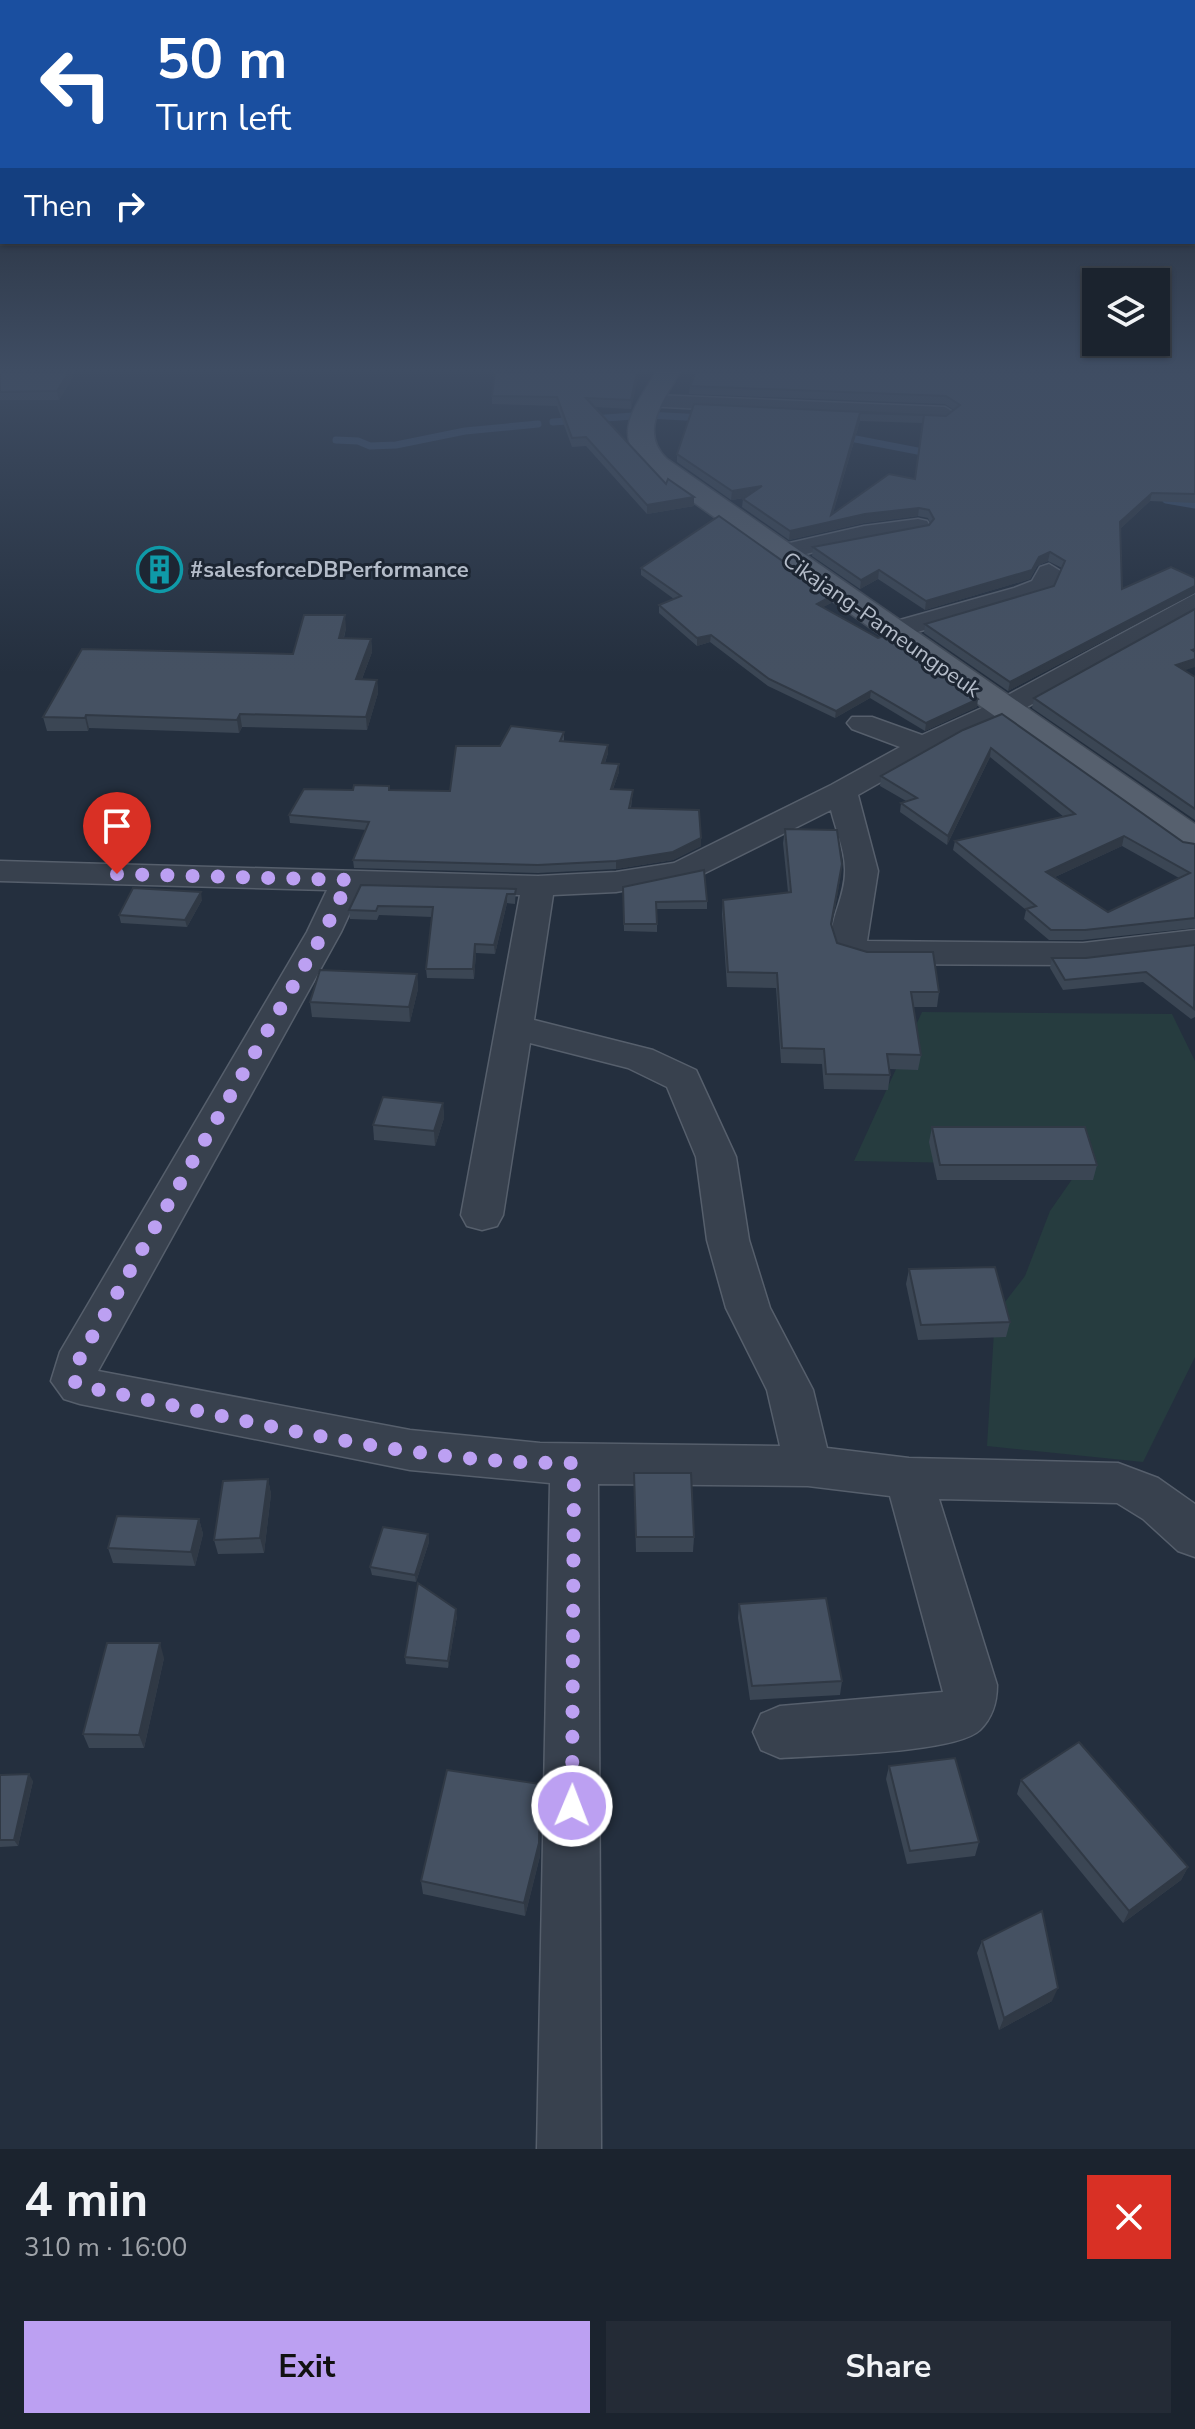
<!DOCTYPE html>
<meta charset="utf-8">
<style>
body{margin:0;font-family:"Nunito Sans",sans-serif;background:#242b36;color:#f1f3f6;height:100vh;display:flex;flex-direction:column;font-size:30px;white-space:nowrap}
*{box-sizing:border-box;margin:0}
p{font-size:26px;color:#a0a4aa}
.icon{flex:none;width:44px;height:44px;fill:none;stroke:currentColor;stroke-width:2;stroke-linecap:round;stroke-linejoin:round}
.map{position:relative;height:2149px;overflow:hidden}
.side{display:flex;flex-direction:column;background:#1b232e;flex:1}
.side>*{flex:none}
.guide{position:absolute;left:0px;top:0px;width:1196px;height:244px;box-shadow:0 2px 6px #0004,0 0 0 2px #39404a;background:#1a4fa0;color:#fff;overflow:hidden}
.buttons{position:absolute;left:1082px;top:268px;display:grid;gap:16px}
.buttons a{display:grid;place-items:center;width:88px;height:88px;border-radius:0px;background:#1b232e;box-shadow:0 2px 6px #0004,0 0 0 2px #39404a;font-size:40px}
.pin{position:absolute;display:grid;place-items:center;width:68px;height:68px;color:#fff;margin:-82px -34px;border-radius:50% 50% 50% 0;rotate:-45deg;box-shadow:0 0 8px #0007}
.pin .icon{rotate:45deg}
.me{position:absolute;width:88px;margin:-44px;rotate:1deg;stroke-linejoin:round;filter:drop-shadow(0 0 6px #0008)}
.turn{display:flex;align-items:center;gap:28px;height:168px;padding:0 24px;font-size:36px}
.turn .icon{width:104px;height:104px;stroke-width:2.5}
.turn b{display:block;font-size:56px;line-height:68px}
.then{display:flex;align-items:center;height:76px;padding:0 24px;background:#0003;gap:16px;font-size:30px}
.round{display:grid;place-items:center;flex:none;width:84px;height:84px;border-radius:0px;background:#242b36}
.summary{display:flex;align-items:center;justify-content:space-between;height:136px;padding:0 24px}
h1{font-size:48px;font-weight:700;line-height:60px}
.primary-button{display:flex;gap:16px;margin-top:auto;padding:16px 24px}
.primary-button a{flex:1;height:92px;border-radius:0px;background:#bca0f2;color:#111;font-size:32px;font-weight:700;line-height:92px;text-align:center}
.primary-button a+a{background:#242b36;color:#f1f3f6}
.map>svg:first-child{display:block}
.green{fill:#263c3f}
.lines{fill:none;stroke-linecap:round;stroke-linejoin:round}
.stream{stroke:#394c67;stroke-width:7}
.minor-casing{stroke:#565f6c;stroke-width:3}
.major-casing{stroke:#414a57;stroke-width:3}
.minor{fill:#38414e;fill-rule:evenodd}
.major{fill:#56606e;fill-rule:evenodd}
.wall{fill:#3b4654;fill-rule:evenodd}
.shaded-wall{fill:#303945}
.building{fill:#455162;stroke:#303945;stroke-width:2;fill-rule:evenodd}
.route{stroke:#bca0f2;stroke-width:14;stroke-dasharray:0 25.2}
.labels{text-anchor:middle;stroke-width:6;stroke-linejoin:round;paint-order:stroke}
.far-poi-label{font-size:22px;font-weight:bold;fill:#b4bcc9;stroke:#1d2633;text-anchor:start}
.far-street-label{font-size:22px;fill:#b4bcc9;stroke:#1d2633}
</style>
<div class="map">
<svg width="1195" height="2149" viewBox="0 0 1195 2149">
<rect width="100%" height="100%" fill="#242f3e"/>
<path class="green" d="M922 1012 1172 1014 1195 1061V1357L1143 1462 987 1446 995 1315 1025 1276 1050 1211 1082 1165 854 1161Z"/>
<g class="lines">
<g class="stream">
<path d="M553 422 646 415 704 418"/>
<path d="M840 436 933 454"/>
<path d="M336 440 358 441 370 446 396 445 465 431 538 424"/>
<path d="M1166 500 1195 505"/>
</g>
<defs>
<g id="minor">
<path d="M653 395 945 407 956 414 945 421 645 406 642 401 645 396Z"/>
<path d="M918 519 927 521 930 526 927 531 864 540 781 560 768 552 772 547 864 526Z"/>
<path d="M1049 564 1062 572 1051 592 1032 600 892 639 882 637 878 631 882 625 1014 588 1032 581 1040 567Z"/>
<path d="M1195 594V613L1013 715 960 737 858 795 878 871 867 941 1083 943 1195 930V952L1083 965 865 964C805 948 845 912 845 872 846 852 835 828 831 810L695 878 616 892 553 895 534 1020 653 1050 696 1070 736 1157 749 1240 770 1308 813 1390 827 1448 909 1458 1118 1463 1158 1478 1195 1504V1557L1178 1551 1143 1519 1117 1503 939 1499 997 1685C997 1702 993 1717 980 1730 954 1754 820 1755 780 1758L761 1750 753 1732 761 1714 780 1706 943 1692 890 1496 808 1486 598 1484 601 2149H537L550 1483 410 1470 80 1404 64 1399 51 1381 60 1352 307 932 327 890 0 881V861L538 876 616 872 674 863 831 785 900 747 852 729 847 723 852 717H872L922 735 993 703ZM360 891 520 895 461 1215 467 1226 482 1230 497 1226 503 1215 530 1043 628 1068 667 1087 696 1157 707 1240 726 1308 767 1390 780 1446 540 1443 410 1430 98 1371 341 932Z"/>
</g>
<path id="major" d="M656 372H680C664 400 638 432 667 459L1195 824V852L1182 849 648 470C610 435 634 409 656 372Z"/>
</defs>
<use href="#minor" class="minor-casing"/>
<use href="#major" class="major-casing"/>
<use href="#minor" class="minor"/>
<use href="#major" class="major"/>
</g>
<g class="wall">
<path d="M0 372H76L59 400H0Z"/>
<path d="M639 372 631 409 594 407 666 484 694 497V506L647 514 586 446 572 447 557 406 492 404V396Z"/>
<path d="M1195 372V503L1150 501 1120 529 1122 589 1195 578V593L1008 691 924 633 925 624 1054 586 1062 568 1048 561 1037 566 1030 579 925 610 878 579 860 589 812 556 813 547 929 525 930 523 928 518 918 516 864 523 789 540 742 507 743 499 745 498 731 500 677 462V454L694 404 946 416 954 410 945 404 689 394 690 386ZM860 421 923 423 915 479 833 513Z"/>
<path d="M641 568 831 603 823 607 977 707 925 731 870 698 835 718 768 686 710 642 697 646 659 613V605L674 599 641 575Z"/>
<path d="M346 628 344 638 371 639 372 652 362 679 377 680 378 693 367 730 242 727 239 733 89 728 88 731H47L43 717 293 654Z"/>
<path d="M1185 671 1195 677V820L1032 708 1034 698Z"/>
<path d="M963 730 1183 842 1195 844V928L1083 940H1049L1024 919 1026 910 953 850 955 841 1064 817 990 757 947 845 900 812 901 803 906 801 880 786 881 776ZM1122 846 1179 878 1108 912 1055 877Z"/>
<path d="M564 732V741L608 753 605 763 619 764V772L613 789 633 790 631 808 701 846 673 860 616 869 538 873 354 868 353 860 366 830 290 823 289 815 353 790 450 791 500 746Z"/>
<path d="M785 829 840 879 832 926 837 943 939 992 937 1007H913L921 1055 918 1070 889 1069 890 1075 888 1090 824 1089 822 1064 781 1063 776 988 727 987 722 914 723 900 788 892 783 843Z"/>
<path d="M623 887 707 901V909H657V932L624 931Z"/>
<path d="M516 889 515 904 507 903 495 954 476 953 474 979 427 978 426 969 432 917 379 915 377 920 350 919 349 910Z"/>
<path d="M202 900 187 927 121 923 119 915Z"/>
<path d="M1195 945V1017L1191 1019 1143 982 1063 990 1050 968 1052 958H1086Z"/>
<path d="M417 974 418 989 410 1022 312 1017 310 1002Z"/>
<path d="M443 1103 444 1118 435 1146 374 1140 373 1125Z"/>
<path d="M932 1127 1097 1165 1093 1180H937L929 1142Z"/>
<path d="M909 1269 1010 1322 1006 1337 918 1340 906 1284Z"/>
<path d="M634 1473 694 1537 693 1552H636Z"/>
<path d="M268 1479 271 1494 264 1553 218 1554 214 1540Z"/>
<path d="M199 1519 203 1534 195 1566 113 1563 108 1548Z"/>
<path d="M428 1534 429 1542 416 1582 372 1575 370 1567Z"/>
<path d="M739 1604 842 1681 840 1695 750 1700 738 1618Z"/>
<path d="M457 1616 448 1668 406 1664 405 1657Z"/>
<path d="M164 1658 144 1748H89L83 1734Z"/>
<path d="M889 1766 979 1842 975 1856 907 1864 886 1779Z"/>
<path d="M0 1775 33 1781 18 1846 0 1847Z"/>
<path d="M1021 1780 1188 1867 1181 1880 1123 1923 1017 1794Z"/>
<path d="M541 1797 540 1856 525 1916 423 1894 421 1881Z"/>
<path d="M982 1941 1052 2001 999 2030 977 1953Z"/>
</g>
<g class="shaded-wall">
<path d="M69 372H76L59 400 57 391Z"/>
<path d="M637 372H639L631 409V400Z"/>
<path d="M860 413V421L830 522 865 514 919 508 918 516 864 523 789 540 790 531 831 515Z"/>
<path d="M762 486 761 495 731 500 732 491Z"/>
<path d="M1152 493 1150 501 1118 531 1120 522Z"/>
<path d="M694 497V506L647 514V505Z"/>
<path d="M1050 552 1048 561 1037 566 1030 579 925 610 926 601Z"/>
<path d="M879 570 878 579 860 589 861 580Z"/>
<path d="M1195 586V593L1008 691 1010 682Z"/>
<path d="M832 596 831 603 816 611 817 604Z"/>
<path d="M345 615 346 628 340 651 339 638Z"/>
<path d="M711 635 710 642 697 646V638Z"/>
<path d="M371 639 372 652 357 692 356 679Z"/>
<path d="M1195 659V667L1173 674 1176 665Z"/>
<path d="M377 680 378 693 367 730 366 717Z"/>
<path d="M871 691 870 698 835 718 836 711Z"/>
<path d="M978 699 977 707 925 731 926 723Z"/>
<path d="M240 714 242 727 239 733 237 720Z"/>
<path d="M86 715 89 728 88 731 85 718Z"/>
<path d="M608 745V753L602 771V763Z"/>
<path d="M991 748 990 757 947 845 948 836Z"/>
<path d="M619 764V772L610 797 611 789Z"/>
<path d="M1124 836 1122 846 1044 882 1046 872Z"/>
<path d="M701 838V846L673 860 616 869V861Z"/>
<path d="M842 864 840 879 829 938 831 924Z"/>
<path d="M201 892 202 900 187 927 185 920Z"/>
<path d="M507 894V903L495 954 494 945Z"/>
<path d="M475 944 476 953 474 979 473 969Z"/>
<path d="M417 974 418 989 410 1022 409 1007Z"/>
<path d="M443 1103 444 1118 435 1146 434 1131Z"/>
<path d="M268 1479 271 1494 264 1553 260 1538Z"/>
<path d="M199 1519 203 1534 195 1566 191 1552Z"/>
<path d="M428 1534 429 1542 416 1582 415 1575Z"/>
<path d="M456 1609 457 1616 448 1668V1661Z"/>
<path d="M160 1643 164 1658 144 1748 139 1735Z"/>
<path d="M29 1774 33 1781 18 1846 14 1840Z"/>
<path d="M540 1784V1856L525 1916 524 1903Z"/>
<path d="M1188 1867 1181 1880 1123 1923 1129 1911Z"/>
<path d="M1058 1988 1052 2001 999 2030 1004 2018Z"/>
</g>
<g class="building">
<path d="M0 372H69L57 391 0 392Z"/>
<path d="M495 372H637L631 400 586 398 666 484 668 479 694 497 647 505 586 437 572 438 557 397 492 396Z"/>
<path d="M696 372H1195V494L1152 493 1120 522 1122 589 1171 567 1195 578V586L1010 682 925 624 1054 586 1065 561 1050 552 1039 557 1032 570 926 601 879 570 861 580 813 547 929 525 934 519 929 510 919 508 865 514 790 531 743 499 762 486 732 491 677 454 694 404 946 416 960 405 946 396 690 386ZM860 413 924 415 915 479 889 474 831 515Z"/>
<path d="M719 516 832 596 817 604 878 638 887 635 978 699 926 723 871 691 836 711 769 679 711 635 697 638 659 605 681 596 641 568Z"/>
<path d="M1195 609V649L1192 650 1195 652V659L1176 665 1195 677V809L1034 698Z"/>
<path d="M304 615H345L339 638 371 639 356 679 377 680 366 717 240 714 237 720 86 715 85 718 43 717 82 649 293 654Z"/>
<path d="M1002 714 1183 842 1195 844V918L1085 930H1051L1026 909 1036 906 955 841 1075 814 991 748 948 836 901 803 917 798 881 776 963 730ZM1124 836 1190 873 1108 912 1046 872Z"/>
<path d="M511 726 564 732 560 741 608 745 602 763 619 764 611 789 633 790 629 808 699 810 701 838 673 852 616 861 538 865 353 860 369 822 289 815 304 789 353 790 354 785 389 786V790L450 791 456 746H500Z"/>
<path d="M785 829 837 830 842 864 831 924 837 943 867 952H933L939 992H911L921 1055 887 1054 890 1075 826 1074 824 1049 782 1048 777 973 728 972 723 900 791 892Z"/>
<path d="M704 870 707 901 656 902 657 924H624L623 887Z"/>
<path d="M361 885 516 889 515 894H507L494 945 475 944 473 969H426L433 907 378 906 376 911 349 910Z"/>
<path d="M133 888 201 892 185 920 119 915Z"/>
<path d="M1195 945 1194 1009 1146 972 1065 980 1052 958H1086Z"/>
<path d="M320 970 417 974 409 1007 310 1002Z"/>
<path d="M383 1097 443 1103 434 1131 373 1125Z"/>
<path d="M932 1127H1085L1097 1165H940Z"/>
<path d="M995 1267 1010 1322 921 1325 909 1269Z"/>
<path d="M634 1473H691L694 1537H636Z"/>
<path d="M268 1479 260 1538 214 1540 223 1481Z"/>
<path d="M117 1516 199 1519 191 1552 108 1548Z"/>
<path d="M383 1527 428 1534 415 1575 370 1567Z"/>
<path d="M418 1583 456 1609 448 1661 405 1657Z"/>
<path d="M826 1598 842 1681 752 1686 739 1604Z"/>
<path d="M107 1643H160L139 1735 83 1734Z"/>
<path d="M1079 1742 1188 1867 1129 1911 1021 1780Z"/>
<path d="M955 1758 979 1842 910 1851 889 1766Z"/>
<path d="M447 1770 540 1784 539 1843 524 1903 421 1881Z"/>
<path d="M29 1774 14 1840H0V1775Z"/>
<path d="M1042 1911 1058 1988 1004 2018 982 1941Z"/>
</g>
<linearGradient id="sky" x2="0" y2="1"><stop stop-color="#141a22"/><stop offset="0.55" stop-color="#3f4d63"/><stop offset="1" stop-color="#3f4d63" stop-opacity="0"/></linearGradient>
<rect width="1195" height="673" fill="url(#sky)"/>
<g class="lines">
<path class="route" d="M117 874 349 880 324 932 76 1365 74 1381 80 1386C242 1418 409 1465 574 1463L572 1806"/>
</g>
<defs>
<symbol id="building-ring" viewBox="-11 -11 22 22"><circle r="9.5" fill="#1d2633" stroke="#0f9aa8" stroke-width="1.5"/><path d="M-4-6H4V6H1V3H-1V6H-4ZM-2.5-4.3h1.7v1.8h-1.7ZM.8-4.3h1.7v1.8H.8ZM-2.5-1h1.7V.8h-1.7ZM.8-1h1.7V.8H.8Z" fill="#0f9aa8"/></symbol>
</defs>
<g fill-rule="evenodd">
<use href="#building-ring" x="134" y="544" width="51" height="51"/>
</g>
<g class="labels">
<g class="far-poi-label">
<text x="190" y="577">#salesforceDBPerformance</text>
</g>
<g class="far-street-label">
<text transform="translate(882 624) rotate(35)" y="8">Cikajang-Pameungpeuk</text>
</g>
</g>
</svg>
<div class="buttons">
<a><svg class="icon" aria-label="layers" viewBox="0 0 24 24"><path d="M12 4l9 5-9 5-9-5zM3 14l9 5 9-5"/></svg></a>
</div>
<div class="pin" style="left:117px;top:874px;background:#d93025"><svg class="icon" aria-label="arrive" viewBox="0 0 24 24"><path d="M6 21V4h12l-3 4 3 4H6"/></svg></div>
<svg class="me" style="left:572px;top:1806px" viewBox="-20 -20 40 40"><circle r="17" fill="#bca0f2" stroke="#fff" stroke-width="3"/><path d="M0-11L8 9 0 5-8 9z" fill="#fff"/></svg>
<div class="guide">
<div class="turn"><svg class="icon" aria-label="left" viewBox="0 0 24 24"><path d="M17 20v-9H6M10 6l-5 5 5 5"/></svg><div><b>50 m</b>Turn left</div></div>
<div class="then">Then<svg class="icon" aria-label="right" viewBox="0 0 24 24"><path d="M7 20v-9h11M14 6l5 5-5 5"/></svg></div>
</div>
</div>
<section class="side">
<div class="summary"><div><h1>4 min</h1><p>310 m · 16:00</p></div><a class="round" style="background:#d93025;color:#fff"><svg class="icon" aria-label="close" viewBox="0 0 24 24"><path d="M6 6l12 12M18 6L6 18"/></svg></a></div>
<div class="primary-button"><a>Exit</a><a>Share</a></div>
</section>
